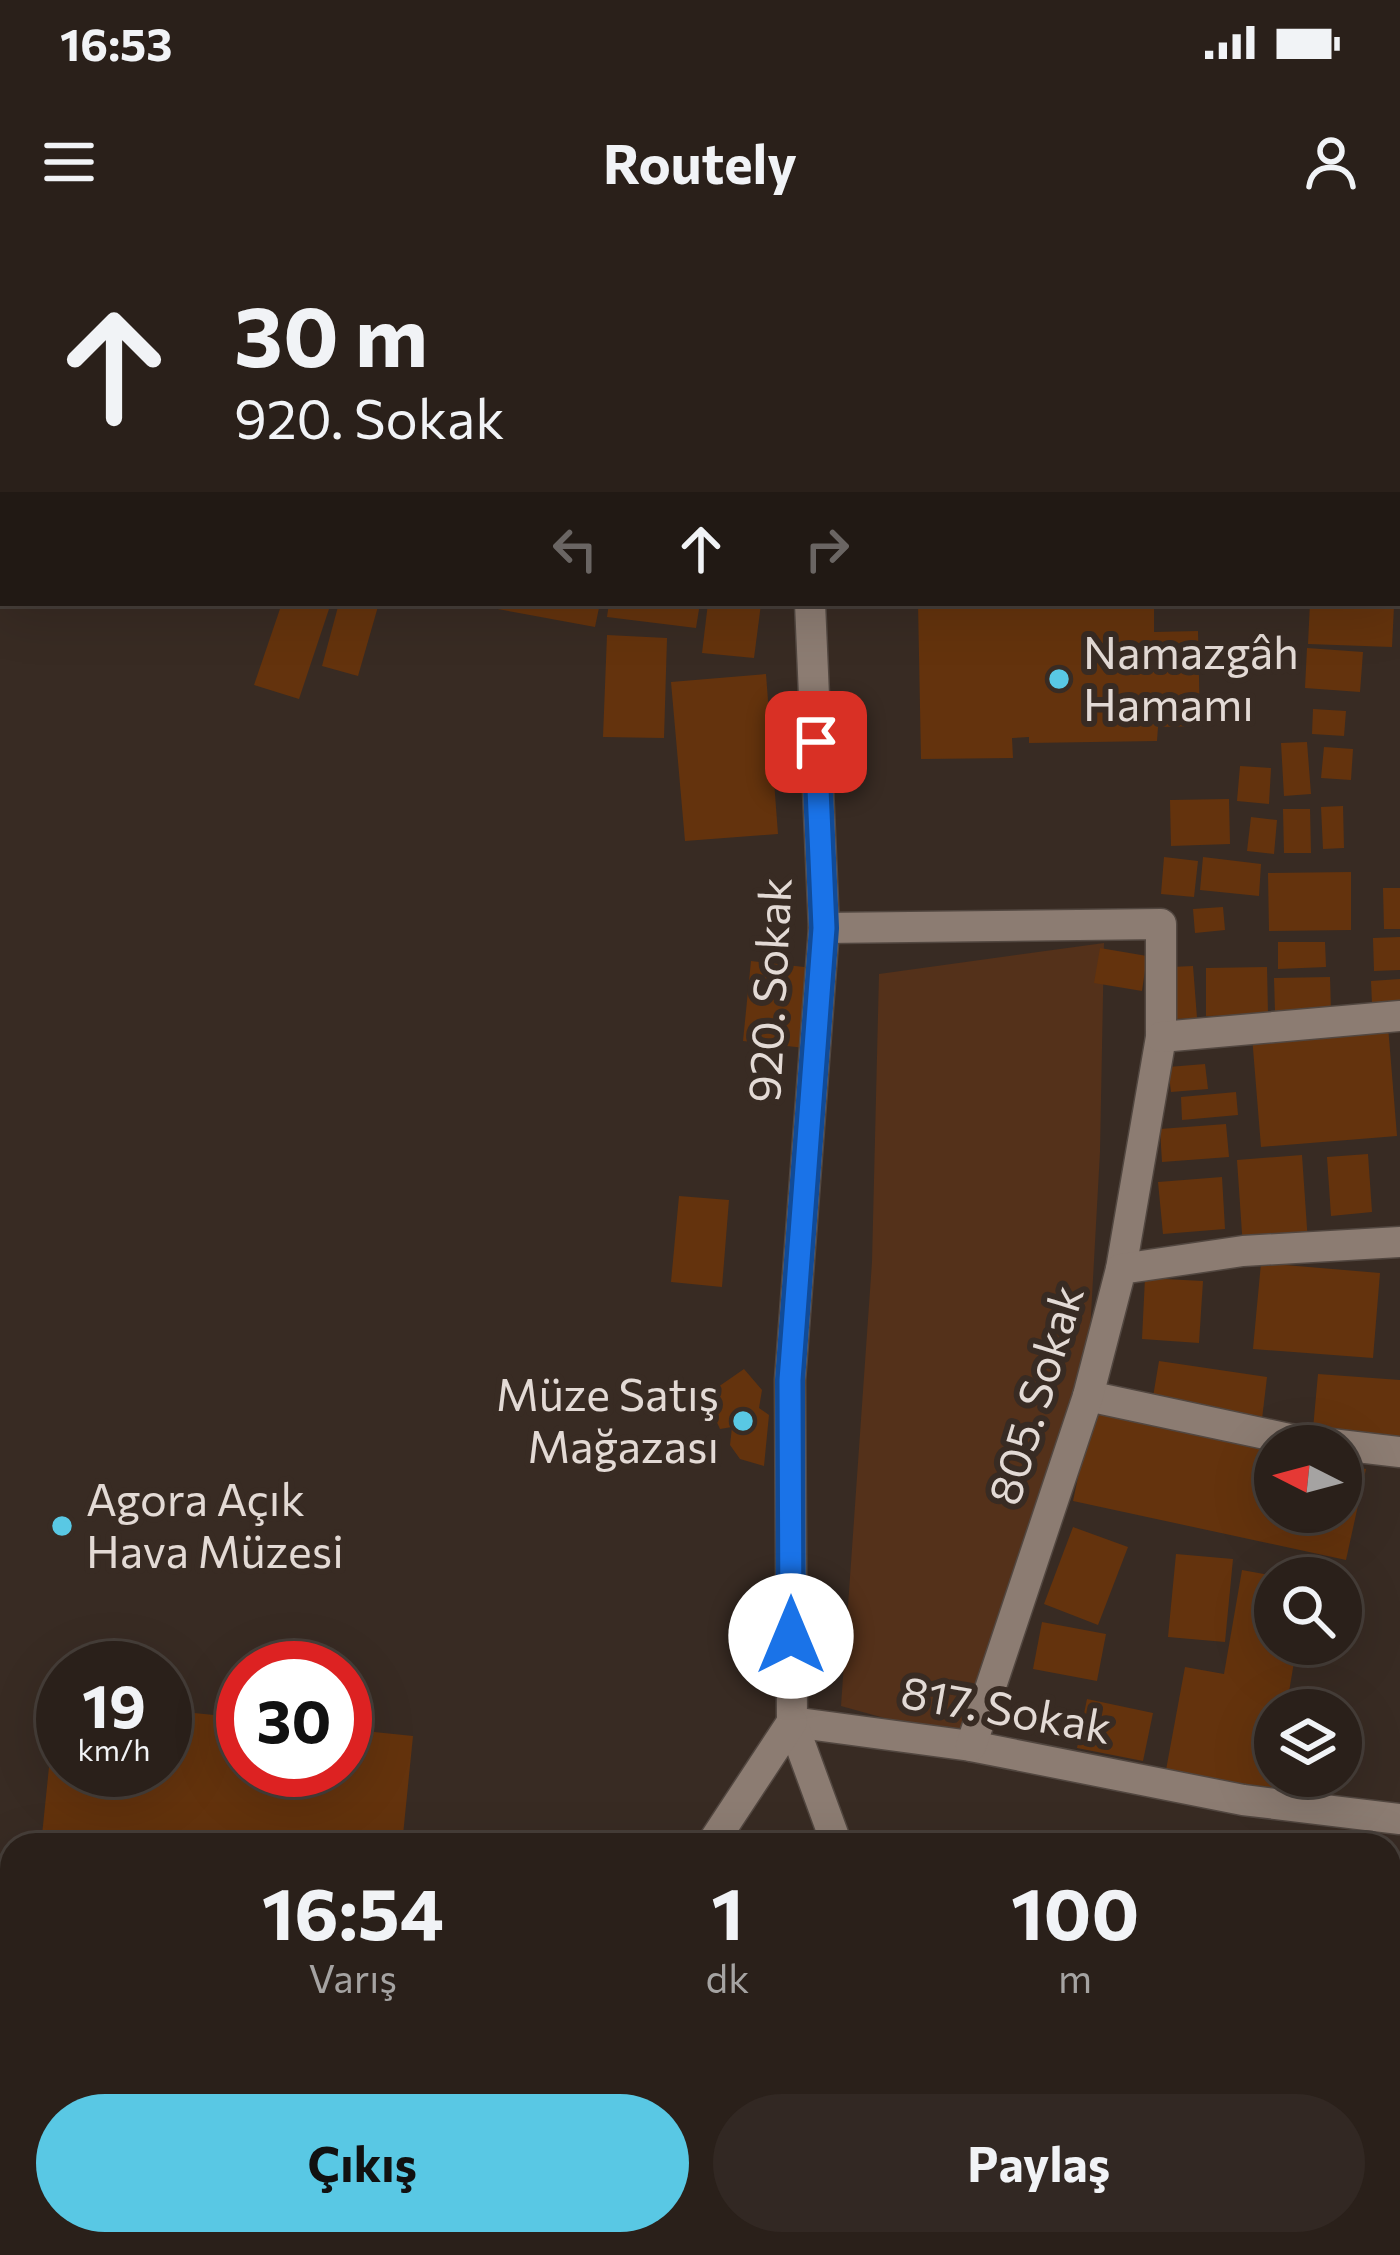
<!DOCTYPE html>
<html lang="tr">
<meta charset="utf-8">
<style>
body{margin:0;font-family:Commissioner,sans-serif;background:#322823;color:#f1f3f6;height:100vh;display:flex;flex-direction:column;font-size:45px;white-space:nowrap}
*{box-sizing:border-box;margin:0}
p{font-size:39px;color:#a5a3a2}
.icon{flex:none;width:66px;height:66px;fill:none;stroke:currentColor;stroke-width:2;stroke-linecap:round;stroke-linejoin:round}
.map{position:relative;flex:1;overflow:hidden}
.sheet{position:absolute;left:0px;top:1593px;width:1401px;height:423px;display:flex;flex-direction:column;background:#2a201a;border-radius:36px 36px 0 0;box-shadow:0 12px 48px #0002,0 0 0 3px #463e39}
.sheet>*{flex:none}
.banner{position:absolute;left:0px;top:0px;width:1401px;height:366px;box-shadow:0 12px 48px #0002,0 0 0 3px #463e39;background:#2a201a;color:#f1f3f6;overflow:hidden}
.needle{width:78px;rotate:276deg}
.fabs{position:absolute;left:1254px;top:1185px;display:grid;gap:24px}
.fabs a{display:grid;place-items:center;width:108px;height:108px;border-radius:50%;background:#2a201a;box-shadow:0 12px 48px #0002,0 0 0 3px #463e39;font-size:60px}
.speed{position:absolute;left:36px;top:1401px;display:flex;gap:24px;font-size:60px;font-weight:700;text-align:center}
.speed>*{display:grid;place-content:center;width:156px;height:156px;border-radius:50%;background:#2a201a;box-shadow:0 12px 48px #0002,0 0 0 3px #463e39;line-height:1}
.speed small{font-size:30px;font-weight:400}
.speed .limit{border:18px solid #d22;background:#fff;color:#111}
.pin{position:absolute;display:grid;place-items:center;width:102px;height:102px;color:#fff;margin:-51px;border-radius:24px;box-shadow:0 6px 18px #0006}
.me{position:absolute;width:132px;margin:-66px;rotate:0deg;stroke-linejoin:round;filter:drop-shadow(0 0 9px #0008)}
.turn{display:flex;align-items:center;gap:42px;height:252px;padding:0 36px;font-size:54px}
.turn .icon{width:156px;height:156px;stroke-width:2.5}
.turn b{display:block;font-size:84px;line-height:102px}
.lanes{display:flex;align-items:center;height:114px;padding:0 36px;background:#0003;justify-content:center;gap:60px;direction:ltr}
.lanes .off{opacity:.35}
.eta{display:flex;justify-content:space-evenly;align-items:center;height:204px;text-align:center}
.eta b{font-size:72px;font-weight:700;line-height:84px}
.cta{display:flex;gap:24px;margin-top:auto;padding:24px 36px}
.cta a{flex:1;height:138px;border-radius:72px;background:#59c8e4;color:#111;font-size:48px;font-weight:700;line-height:138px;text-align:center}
.cta a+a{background:#322823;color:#f1f3f6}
.status{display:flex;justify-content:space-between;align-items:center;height:84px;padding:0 60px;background:#2a201a;direction:ltr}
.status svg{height:33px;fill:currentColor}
header{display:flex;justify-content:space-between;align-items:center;height:156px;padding:0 36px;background:#2a201a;font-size:54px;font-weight:700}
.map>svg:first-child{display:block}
.green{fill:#54311a}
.building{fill:#64330d}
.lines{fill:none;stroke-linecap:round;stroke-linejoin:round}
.minor-casing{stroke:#524740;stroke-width:33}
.minor{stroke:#8c7c72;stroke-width:30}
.route-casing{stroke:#114b97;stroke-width:30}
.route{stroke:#1a73e8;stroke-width:21}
.poi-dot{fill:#59c8e4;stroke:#382b23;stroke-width:4.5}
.labels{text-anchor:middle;stroke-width:12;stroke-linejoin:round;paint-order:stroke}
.poi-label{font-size:45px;fill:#e3dad5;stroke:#382b23;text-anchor:start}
.street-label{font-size:45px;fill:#e3dad5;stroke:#382b23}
</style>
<div class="status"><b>16:53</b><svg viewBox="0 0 49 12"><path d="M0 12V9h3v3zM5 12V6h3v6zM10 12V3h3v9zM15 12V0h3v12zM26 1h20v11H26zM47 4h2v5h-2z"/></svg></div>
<header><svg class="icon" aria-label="menu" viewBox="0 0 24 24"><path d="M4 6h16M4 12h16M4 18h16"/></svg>Routely<svg class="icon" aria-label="person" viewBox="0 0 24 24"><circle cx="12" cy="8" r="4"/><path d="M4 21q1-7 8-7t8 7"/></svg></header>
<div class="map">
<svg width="1400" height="2015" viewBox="0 0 1400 2015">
<rect width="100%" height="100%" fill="#382b23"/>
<path class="green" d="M1104 703 1100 912 1088 1129 967 1501 841 1466 872 1022 879 734Z"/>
<g class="building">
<path d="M282 363H331L299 459 254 445Z"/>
<path d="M339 363H379L358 436 322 426Z"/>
<path d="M476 363H600L595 387 476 365Z"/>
<path d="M609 363H700L696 388 607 377Z"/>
<path d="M708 363 761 364 754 418 702 413Z"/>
<path d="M918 363H1154V392L1198 391 1200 486 1158 487 1157 501 1029 503V497L1012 498 1013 518 921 519Z"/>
<path d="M1310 363 1394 366 1392 407 1308 404Z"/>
<path d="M607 395 667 398 664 498 603 497Z"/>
<path d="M1307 408 1363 412 1360 452 1305 448Z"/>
<path d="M766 434 778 594 685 601 671 442Z"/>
<path d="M1313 469 1346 471 1344 496 1312 494Z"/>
<path d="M1307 502 1311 554 1284 556 1281 503Z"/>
<path d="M1324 507 1353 509 1351 540 1321 538Z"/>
<path d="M1240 526 1271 528 1269 564 1237 561Z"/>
<path d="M1229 559 1230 604 1171 606 1170 560Z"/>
<path d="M1343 566 1344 608 1323 609 1321 567Z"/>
<path d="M1283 569H1310L1311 613H1284Z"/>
<path d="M1251 577 1277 580 1274 614 1247 611Z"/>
<path d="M1164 617 1198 621 1194 657 1161 654Z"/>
<path d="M1203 617 1261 624 1259 656 1200 650Z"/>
<path d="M1351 632V690L1269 691 1268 633Z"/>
<path d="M1383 648H1400V689H1384Z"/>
<path d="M1223 667 1225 690 1195 693 1193 669Z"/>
<path d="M1400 697V730L1374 731 1373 698Z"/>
<path d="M1278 702H1325L1326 727 1278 729Z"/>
<path d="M1100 708 1147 716 1142 751 1094 743Z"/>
<path d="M751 721 813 728 805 808 743 801Z"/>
<path d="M1193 726 1197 778 1175 779 1171 727Z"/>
<path d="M1267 727 1268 775 1206 776V728Z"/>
<path d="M1330 737 1331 771 1275 772 1274 738Z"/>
<path d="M1400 739V763L1372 764 1371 741Z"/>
<path d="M1388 786 1397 896 1261 907 1252 796Z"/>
<path d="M1205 824 1208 849 1171 852 1168 827Z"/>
<path d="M1236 852 1238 875 1182 880 1181 857Z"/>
<path d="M1226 884 1229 917 1162 922 1160 889Z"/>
<path d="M1368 914 1372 972 1331 976 1327 917Z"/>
<path d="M1302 915 1308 1003 1243 1008 1237 920Z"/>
<path d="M1222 937 1225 989 1163 994 1158 942Z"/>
<path d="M679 956 729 960 722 1047 671 1042Z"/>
<path d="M1261 1023 1380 1033 1373 1118 1253 1109Z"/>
<path d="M1145 1038 1203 1041 1199 1103 1142 1099Z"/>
<path d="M1159 1121 1267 1137 1262 1179 1152 1163Z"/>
<path d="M744 1129 762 1150 759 1168 769 1175 764 1226 740 1219 730 1205 732 1187 720 1189 705 1156Z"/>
<path d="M1318 1134 1400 1140V1198L1313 1189Z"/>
<path d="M1092 1171 1275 1210V1272H1341V1224L1366 1229 1346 1320 1073 1261Z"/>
<path d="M1073 1287 1128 1307 1098 1385 1044 1364Z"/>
<path d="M1176 1314 1233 1319 1225 1402 1168 1397Z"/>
<path d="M1242 1330 1275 1336V1404H1297L1286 1470H1275V1533L1272 1549 1166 1530 1185 1427 1224 1434Z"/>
<path d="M1042 1382 1106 1394 1097 1441 1033 1429Z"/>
<path d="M56 1459 63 1460V1530H165V1470L243 1478V1530H345V1489L413 1496 402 1605H41Z"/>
<path d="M1087 1459 1153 1473 1143 1521 1077 1508Z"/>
<path d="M46 2004H107L105 2015H44Z"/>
</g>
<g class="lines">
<defs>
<g id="minor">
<path d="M849 3 850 0"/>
<path d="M0 70 3 71"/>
<path d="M810 363 824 688 790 1140 792 1482 971 1506 1243 1560 1400 1579"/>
<path d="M824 688 1161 684V797L1121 1029"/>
<path d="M1161 797 1400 776"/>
<path d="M1088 1156 1289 1199 1400 1212"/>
<path d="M792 1482 837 1605"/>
<path d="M971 1506 1088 1156 1121 1029 1243 1011 1400 1002"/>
<path d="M711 1605 792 1482"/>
<path d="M666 2015 667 2004"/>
<path d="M878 2015V2004"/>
</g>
</defs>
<use href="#minor" class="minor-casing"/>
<use href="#minor" class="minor"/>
</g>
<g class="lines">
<defs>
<path id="route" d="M791 1396 790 1140 824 688 816 502"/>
</defs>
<use href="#route" class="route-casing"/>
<use href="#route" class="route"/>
</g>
<g class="poi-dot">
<circle cx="1059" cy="439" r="12"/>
<circle cx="743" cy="1181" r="12"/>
<circle cx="62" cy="1286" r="12"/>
</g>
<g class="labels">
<g class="poi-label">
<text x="1083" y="429">Namazgâh<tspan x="1083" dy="52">Hamamı</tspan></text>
<text x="719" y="1171" text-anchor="end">Müze Satış<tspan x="719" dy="52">Mağazası</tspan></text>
<text x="86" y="1276">Agora Açık<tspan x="86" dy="52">Hava Müzesi</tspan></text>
</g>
<g class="street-label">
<text transform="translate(770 750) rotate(-87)" y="16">920. Sokak</text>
<text transform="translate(1036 1155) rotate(-73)" y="16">805. Sokak</text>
<text transform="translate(1006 1470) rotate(10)" y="16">817. Sokak</text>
</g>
</g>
</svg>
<div class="fabs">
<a><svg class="needle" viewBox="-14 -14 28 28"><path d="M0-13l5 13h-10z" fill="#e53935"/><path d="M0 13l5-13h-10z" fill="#a5a3a2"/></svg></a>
<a><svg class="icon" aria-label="search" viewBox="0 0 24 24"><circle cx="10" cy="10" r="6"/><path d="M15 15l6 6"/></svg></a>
<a><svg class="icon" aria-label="layers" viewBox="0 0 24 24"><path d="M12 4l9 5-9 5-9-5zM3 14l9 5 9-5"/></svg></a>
</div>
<div class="speed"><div>19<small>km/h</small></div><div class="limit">30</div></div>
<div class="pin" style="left:816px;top:502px;background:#d93025"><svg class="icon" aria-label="arrive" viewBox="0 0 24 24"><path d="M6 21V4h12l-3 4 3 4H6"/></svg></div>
<svg class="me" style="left:791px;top:1396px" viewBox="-20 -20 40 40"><circle r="19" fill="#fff"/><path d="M0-13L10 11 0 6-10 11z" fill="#1a73e8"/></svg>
<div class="banner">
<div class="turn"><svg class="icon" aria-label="ahead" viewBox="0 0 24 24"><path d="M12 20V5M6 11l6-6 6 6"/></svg><div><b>30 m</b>920. Sokak</div></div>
<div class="lanes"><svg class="icon off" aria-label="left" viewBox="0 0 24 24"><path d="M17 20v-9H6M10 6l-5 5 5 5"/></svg><svg class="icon" aria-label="ahead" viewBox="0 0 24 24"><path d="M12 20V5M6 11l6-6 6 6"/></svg><svg class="icon off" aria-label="right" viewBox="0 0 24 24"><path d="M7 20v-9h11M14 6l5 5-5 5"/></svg></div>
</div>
<section class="sheet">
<div class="eta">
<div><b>16:54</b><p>Varış</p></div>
<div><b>1</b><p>dk</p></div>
<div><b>100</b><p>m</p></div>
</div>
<div class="cta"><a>Çıkış</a><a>Paylaş</a></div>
</section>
</div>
